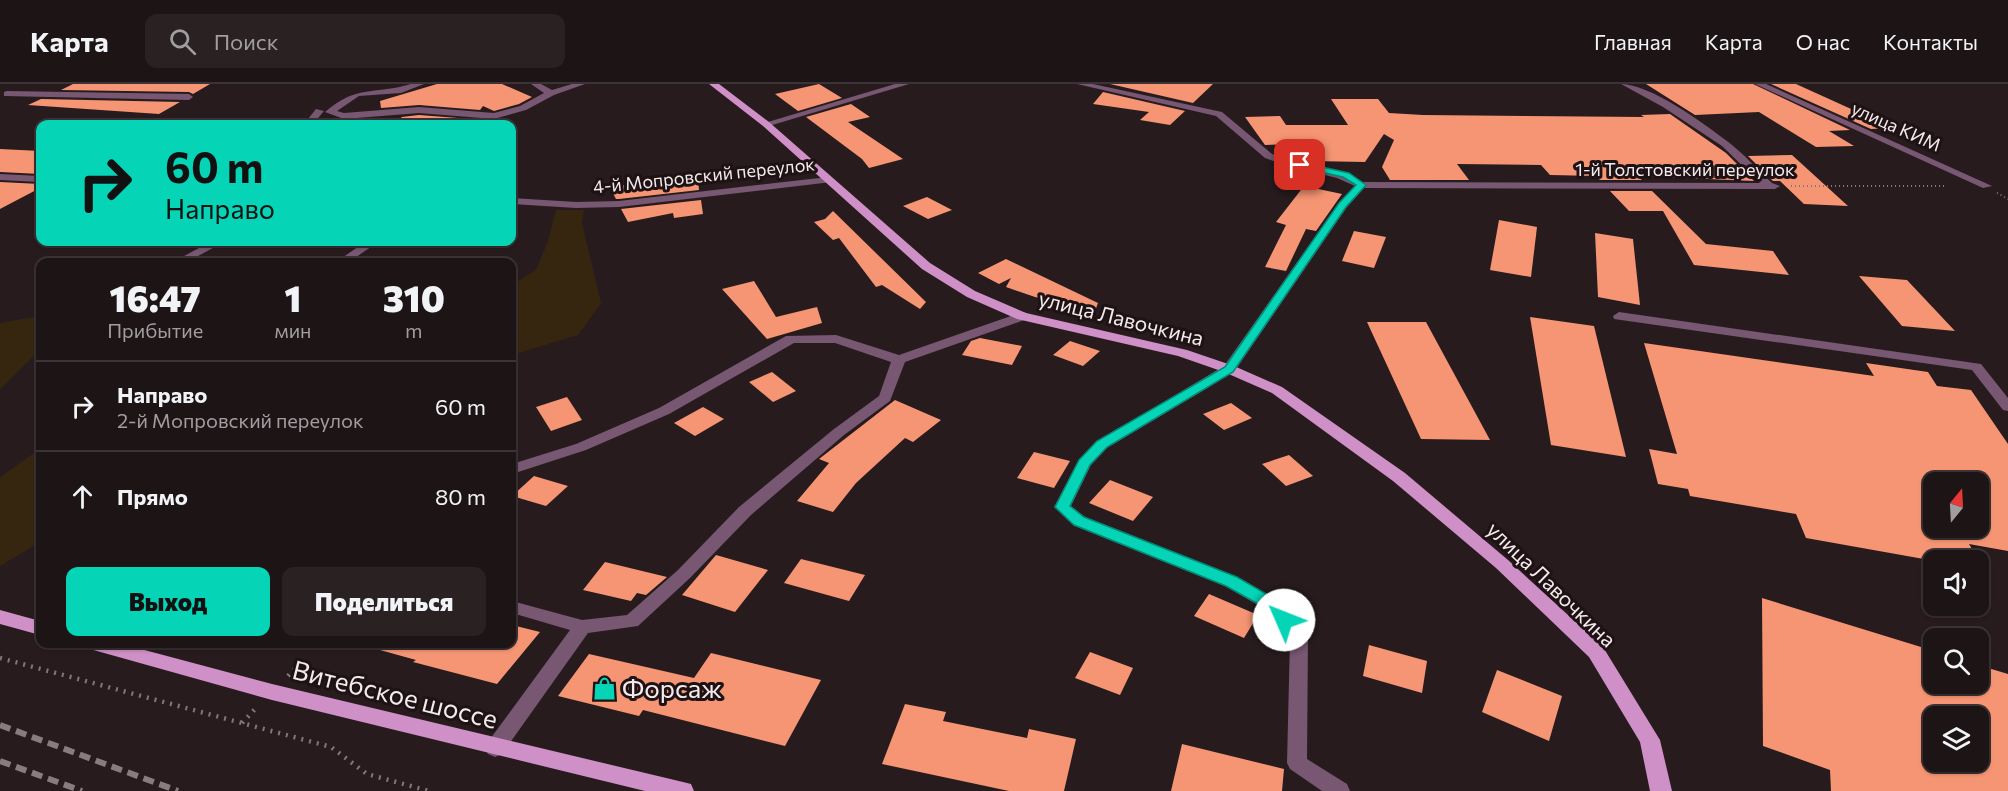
<!DOCTYPE html>
<html lang="ru">
<meta charset="utf-8">
<style>
body{margin:0;font-family:Commissioner,sans-serif;background:#2a2123;color:#f1f3f6;height:100vh;display:flex;flex-direction:column;font-size:22px;white-space:nowrap}
*{box-sizing:border-box;margin:0}
p{font-size:20px;color:#a09ea1}
.icon{flex:none;width:33px;height:33px;fill:none;stroke:currentColor;stroke-width:2;stroke-linecap:round;stroke-linejoin:round}
.map{position:relative;flex:1;overflow:hidden}
.side{position:absolute;left:36px;top:174px;width:480px;height:390px;display:flex;flex-direction:column;background:#1d1416;border-radius:12px;box-shadow:0 2px 4px #0004,0 0 0 2px #3b3335}
.side>*{flex:none}
.guide{position:absolute;left:36px;top:36px;width:480px;height:126px;border-radius:12px;box-shadow:0 2px 4px #0004,0 0 0 2px #3b3335;background:#05d5b6;color:#111;overflow:hidden}
.needle{width:39px;rotate:18deg}
.tools{position:absolute;left:1923px;top:388px;display:grid;gap:12px}
.tools a{display:grid;place-items:center;width:66px;height:66px;border-radius:12px;background:#1d1416;box-shadow:0 2px 4px #0004,0 0 0 2px #3b3335;font-size:30px}
.pin{position:absolute;display:grid;place-items:center;width:51px;height:51px;color:#fff;margin:-26px;border-radius:12px;box-shadow:0 3px 9px #0006}
.me{position:absolute;width:66px;margin:-33px;rotate:314deg;stroke-linejoin:round;filter:drop-shadow(0 0 4px #0008)}
.turn{display:flex;align-items:center;gap:21px;height:126px;padding:0 30px;font-size:27px}
.turn .icon{width:78px;height:78px;stroke-width:2.5}
.turn b{display:block;font-size:42px;line-height:51px}
.eta{display:flex;justify-content:space-evenly;align-items:center;height:102px;text-align:center}
.eta b{font-size:36px;font-weight:800;line-height:42px}
.primary-button{display:flex;gap:12px;margin-top:auto;padding:12px 30px}
.primary-button a{flex:1;height:69px;border-radius:12px;background:#05d5b6;color:#111;font-size:24px;font-weight:800;line-height:69px;text-align:center}
.primary-button a+a{background:#2a2123;color:#f1f3f6}
ul{padding:0;list-style:none}
li{display:flex;align-items:center;gap:18px;height:90px;padding:0 30px;border-top:2px solid #3b3335}
li div{flex:1}
li b{display:block;font-size:22px}
li em{font-style:normal}
header{display:flex;align-items:center;gap:36px;box-sizing:border-box;height:84px;padding:0 30px;background:#1d1416;border-bottom:2px solid #3b3335}
header strong{font-size:28px}
nav{display:flex;gap:33px;margin-inline-start:auto;font-size:21px}
.search{width:420px;height:54px;background:#2a2123;display:flex;align-items:center;gap:15px;box-sizing:border-box;padding:0 21px;border-radius:12px;color:#a09ea1;font-size:22px}
.map>svg:first-child{display:block}
.green{fill:#36260f}
.building{fill:#f69573;fill-rule:evenodd}
.lines{fill:none;stroke-linecap:round;stroke-linejoin:round}
.path-far1{stroke:#817678;stroke-width:2;stroke-dasharray:1 3;stroke-linecap:butt}
.path{stroke:#817678;stroke-width:4.5;stroke-dasharray:2 6;stroke-linecap:butt}
.minor{fill:#775772;fill-rule:evenodd}
.major{fill:#cf8fc7;fill-rule:evenodd}
.rail{stroke:#877d7f;stroke-width:6;stroke-dasharray:11 6;stroke-linecap:butt}
.route{fill:#05d5b6;stroke:#038a76;stroke-width:1.5}
.labels{text-anchor:middle;stroke-width:6;stroke-linejoin:round;paint-order:stroke}
.far-street-label{font-size:18px;fill:#f3eaeb;stroke:#1e1215}
.street-label{font-size:21px;fill:#f3eaeb;stroke:#1e1215}
.near-poi-label{font-size:26px;fill:#f3eaeb;stroke:#1e1215;text-anchor:start}
.near-street-label{font-size:26px;fill:#f3eaeb;stroke:#1e1215}
</style>
<header>
<strong>Карта</strong>
<div class="search"><svg class="icon" aria-label="search" viewBox="0 0 24 24"><circle cx="10" cy="10" r="6"/><path d="M15 15l6 6"/></svg>Поиск</div>
<nav><a>Главная</a><a>Карта</a><a>О нас</a><a>Контакты</a></nav>
</header>
<div class="map">
<svg width="2008" height="707" viewBox="0 0 2008 707">
<rect width="100%" height="100%" fill="#271b1e"/>
<g class="green">
<path d="M556 126H584L582 139 601 219 578 251 512 271V201L536 186 548 157Z"/>
<path d="M40 232V250L35 253 40 257V266L0 305V239Z"/>
<path d="M40 365V458L0 482V393Z"/>
</g>
<g class="building">
<path d="M73 0H210L193 10 189 8 61 6Z"/>
<path d="M437 0H502L532 13 519 20 494 27 483 22 480 26 419 21 381 24 380 17Z"/>
<path d="M819 0 842 14 798 27 775 10Z"/>
<path d="M1110 0H1213L1193 19Z"/>
<path d="M1646 0H1753L1850 46 1829 47 1854 62 1816 63 1759 28 1695 31Z"/>
<path d="M1771 0H1796L1893 44 1871 45Z"/>
<path d="M1103 8 1185 27 1170 41 1140 36 1149 28 1093 20Z"/>
<path d="M41 15 180 18 159 30 28 21Z"/>
<path d="M1331 15H1378L1389 29 1423 31 1644 33 1641 31 1670 30 1726 69 1754 97 1637 92 1642 96H1600L1596 92 1550 91 1541 81 1457 80 1469 96H1390L1382 83 1394 56 1384 50 1365 78 1311 77 1303 60 1265 61 1245 33 1280 32 1286 41H1348Z"/>
<path d="M851 20 870 33 848 38 903 75 869 84 862 75 806 33Z"/>
<path d="M419 31 471 35 467 40H394L402 33Z"/>
<path d="M0 65 40 67V90L0 88Z"/>
<path d="M1792 71 1848 122 1804 120 1780 97H1773L1748 72Z"/>
<path d="M698 94 699 106 619 115H616L609 102 667 99Z"/>
<path d="M0 98 40 100V104L0 125Z"/>
<path d="M1304 102 1342 110 1316 147 1306 145 1286 187 1265 183 1286 141 1276 138Z"/>
<path d="M1610 107H1652L1706 160 1773 167 1789 191 1694 181 1663 127H1629Z"/>
<path d="M927 113 952 126 928 135 903 122Z"/>
<path d="M701 116 703 130 674 134 673 129 628 138 621 125Z"/>
<path d="M833 127 926 218 920 225 882 201 876 203 839 154 833 156 814 138 825 135Z"/>
<path d="M1499 136 1537 143 1531 193 1490 186Z"/>
<path d="M1354 147 1386 153 1374 184 1342 177Z"/>
<path d="M1595 149 1633 155 1640 221 1598 213Z"/>
<path d="M1006 175 1098 219 1095 227 1035 213 1006 203 1011 194 999 200 978 189Z"/>
<path d="M1859 192 1907 196 1955 247 1902 242Z"/>
<path d="M754 197 776 233 817 223 822 239 767 255 722 205Z"/>
<path d="M1530 233 1594 242 1626 373 1551 361Z"/>
<path d="M1367 238H1426L1490 356 1421 355Z"/>
<path d="M980 254 1022 262 1012 281 962 271 971 257Z"/>
<path d="M1070 257 1100 267 1083 282 1053 271Z"/>
<path d="M1644 259 1874 292 1866 279 1928 288 1937 302 1971 306 2008 360V467L1969 460 1979 477H1935L1806 454 1796 430 1690 412 1688 405 1658 400 1649 365 1677 370ZM1934 399H1978V444H1934Z"/>
<path d="M772 288 796 307 773 318 749 298Z"/>
<path d="M567 313 582 336 551 347 536 323Z"/>
<path d="M895 316 941 336 913 358 905 354 856 399 833 428 797 417 829 379 819 375Z"/>
<path d="M1231 319 1252 334 1224 346 1203 330Z"/>
<path d="M703 323 724 335 695 352 674 339Z"/>
<path d="M1034 368 1070 377 1054 404 1017 394Z"/>
<path d="M1289 371 1313 392 1286 402 1262 380Z"/>
<path d="M534 392 568 402 546 422 512 412Z"/>
<path d="M1110 396 1153 413 1133 437 1089 419Z"/>
<path d="M716 471 768 486 735 528 682 511Z"/>
<path d="M801 475 865 491 849 517 784 499Z"/>
<path d="M605 478 667 493 646 511 637 509 631 517 583 506Z"/>
<path d="M1209 510 1258 531 1244 554 1194 532Z"/>
<path d="M1762 514 1934 567V600H1978V581L2008 590V707H1831L1830 686 1763 662ZM1934 633H1978V678H1934Z"/>
<path d="M512 541 540 548 497 600 413 578 416 576 380 566 381 560H512Z"/>
<path d="M1369 561 1427 577 1422 609 1363 592Z"/>
<path d="M1090 568 1133 584 1120 611 1075 594Z"/>
<path d="M711 569 821 596 785 662 643 626 639 632 558 612 589 570 694 594Z"/>
<path d="M1497 586 1562 612 1549 657 1482 628Z"/>
<path d="M905 620 946 628 943 637 1027 654 1029 645 1076 655 1064 707H1009L882 680Z"/>
<path d="M1182 660 1284 685 1282 707H1171Z"/>
</g>
<g class="lines">
<g class="path-far1">
<path d="M1791 102H1946"/>
<path d="M1997 109 2008 115"/>
</g>
<g class="path">
<path d="M0 574 331 663 367 690 429 707"/>
<path d="M288 592 304 575"/>
<path d="M242 639 257 623"/>
</g>
<g class="minor">
<path d="M411 0H424L401 9 359 12 337 27 344 29 419 23 494 29 520 22 544 9 531 0H541L552 6 572 0H585L554 11 526 26 494 35 419 29 344 35 325 28C357 0 375 11 411 0Z"/>
<path d="M895 0H909L769 42 761 40Z"/>
<path d="M1077 0H1093L1222 28 1272 70 1345 89 1363 98 1760 99 1722 62 1663 23 1621 0C1650 0 1703 39 1727 57 1743 69 1757 85 1772 99L1780 102 1775 105 1364 104 1347 123 1234 288 1107 364 1091 381 1071 422 1085 433 1237 494 1275 514 1306 547 1308 552 1307 675 1347 700 1350 707H1322L1290 685 1287 679 1290 554 1263 524 1225 502 1073 441 1054 423 1079 376 1097 358 1224 282 1339 119 1355 102 1337 94 1284 81 1265 74 1216 32Z"/>
<path d="M1755 0H1766L1992 102 1983 104Z"/>
<path d="M7 7 189 10 193 13 189 16 4 12V8Z"/>
<path d="M316 25 324 27 313 40H304Z"/>
<path d="M0 90 40 92V98L0 96Z"/>
<path d="M828 93 832 94V98L619 123 576 124 512 120V114L576 118 619 117Z"/>
<path d="M210 158H224L187 178H173Z"/>
<path d="M365 158H378L349 178H336Z"/>
<path d="M1022 228 1027 229 1028 232 1027 235 905 278 890 317 844 351 751 431 690 494 638 542 588 549 502 670 495 673 488 670 485 664 488 658 570 546 512 529V517L582 536 627 531 678 486 739 423 834 345 879 312 891 278 835 259H794L669 330 586 366 512 390V380L576 360 659 324 786 252 836 251 899 271Z"/>
<path d="M1619 228 1981 280 2008 314V327L2003 326 1972 286 1614 235 1613 232Z"/>
</g>
<g class="major">
<path d="M709 0H719L769 38 930 179 975 207 1026 229 1187 266 1234 282 1282 303 1405 389 1508 476 1603 563 1660 656 1672 707H1650L1640 658 1589 573 1496 484 1393 397 1272 309 1224 288 1178 272 1017 235 967 213 922 185 763 42Z"/>
<path d="M0 526 40 537V551L0 540Z"/>
<path d="M88 560H122L272 600 683 698 691 700 694 707H645L272 616 97 567 90 565Z"/>
</g>
<g class="rail">
<path d="M0 641 178 707"/>
<path d="M0 677 82 707"/>
</g>
</g>
<path class="route" d="M1300 78 1349 89 1366 101 1346 123 1233 288 1107 363 1090 381 1070 422 1084 433 1237 493 1275 515 1293 536 1284 542 1278 540 1264 523 1226 502 1074 441 1055 423 1079 376 1097 357 1225 283 1339 119 1356 101 1343 93 1297 83V79Z"/>
<defs>
<symbol id="shop-bare" viewBox="-9 -9 18 18"><path d="M-5-2.5h2.3a2.7 3.5 0 0 1 5.4 0H5L5.5 6h-11ZM-1.5-2.5h3a1.5 2.3 0 0 0-3 0Z" fill="#05d5b6" stroke="#1e1215" stroke-width="2.5" paint-order="stroke"/></symbol>
</defs>
<g fill-rule="evenodd">
<use href="#shop-bare" x="588" y="588" width="33" height="33"/>
</g>
<g class="labels">
<g class="far-street-label">
<text transform="translate(1896 43) rotate(24)" y="6">улица КИМ</text>
<text x="1685" y="92">1-й Толстовский переулок</text>
<text transform="translate(704 92) rotate(-6)" y="6">4-й Мопровский переулок</text>
</g>
<g class="street-label">
<text transform="translate(1121 235) rotate(14)" y="7">улица Лавочкина</text>
<text transform="translate(1551 501) rotate(44)" y="7">улица Лавочкина</text>
</g>
<g class="near-poi-label">
<text x="622" y="614">Форсаж</text>
</g>
<g class="near-street-label">
<text transform="translate(395 611) rotate(14)" y="9">Витебское шоссе</text>
</g>
</g>
</svg>
<div class="tools">
<a><svg class="needle" viewBox="-14 -14 28 28"><path d="M0-13l5 13h-10z" fill="#e53935"/><path d="M0 13l5-13h-10z" fill="#a09ea1"/></svg></a>
<a><svg class="icon" aria-label="sound" viewBox="0 0 24 24"><path d="M4 9h4l5-4v14l-5-4H4zM17 9q2 3 0 6"/></svg></a>
<a><svg class="icon" aria-label="search" viewBox="0 0 24 24"><circle cx="10" cy="10" r="6"/><path d="M15 15l6 6"/></svg></a>
<a><svg class="icon" aria-label="layers" viewBox="0 0 24 24"><path d="M12 4l9 5-9 5-9-5zM3 14l9 5 9-5"/></svg></a>
</div>
<div class="pin" style="left:1300px;top:81px;background:#d93025"><svg class="icon" aria-label="arrive" viewBox="0 0 24 24"><path d="M6 21V4h12l-3 4 3 4H6"/></svg></div>
<svg class="me" style="left:1284px;top:536px" viewBox="-20 -20 40 40"><circle r="19" fill="#fff"/><path d="M0-13L10 11 0 6-10 11z" fill="#05d5b6"/></svg>
<div class="guide">
<div class="turn"><svg class="icon" aria-label="right" viewBox="0 0 24 24"><path d="M7 20v-9h11M14 6l5 5-5 5"/></svg><div><b>60 m</b>Направо</div></div>
</div>
<section class="side">
<div class="eta">
<div><b>16:47</b><p>Прибытие</p></div>
<div><b>1</b><p>мин</p></div>
<div><b>310</b><p>m</p></div>
</div>
<ul>
<li><svg class="icon" aria-label="right" viewBox="0 0 24 24"><path d="M7 20v-9h11M14 6l5 5-5 5"/></svg><div><b>Направо</b><p>2-й Мопровский переулок</p></div><em>60 m</em></li>
<li><svg class="icon" aria-label="ahead" viewBox="0 0 24 24"><path d="M12 20V5M6 11l6-6 6 6"/></svg><div><b>Прямо</b></div><em>80 m</em></li>
</ul>
<div class="primary-button"><a>Выход</a><a>Поделиться</a></div>
</section>
</div>
